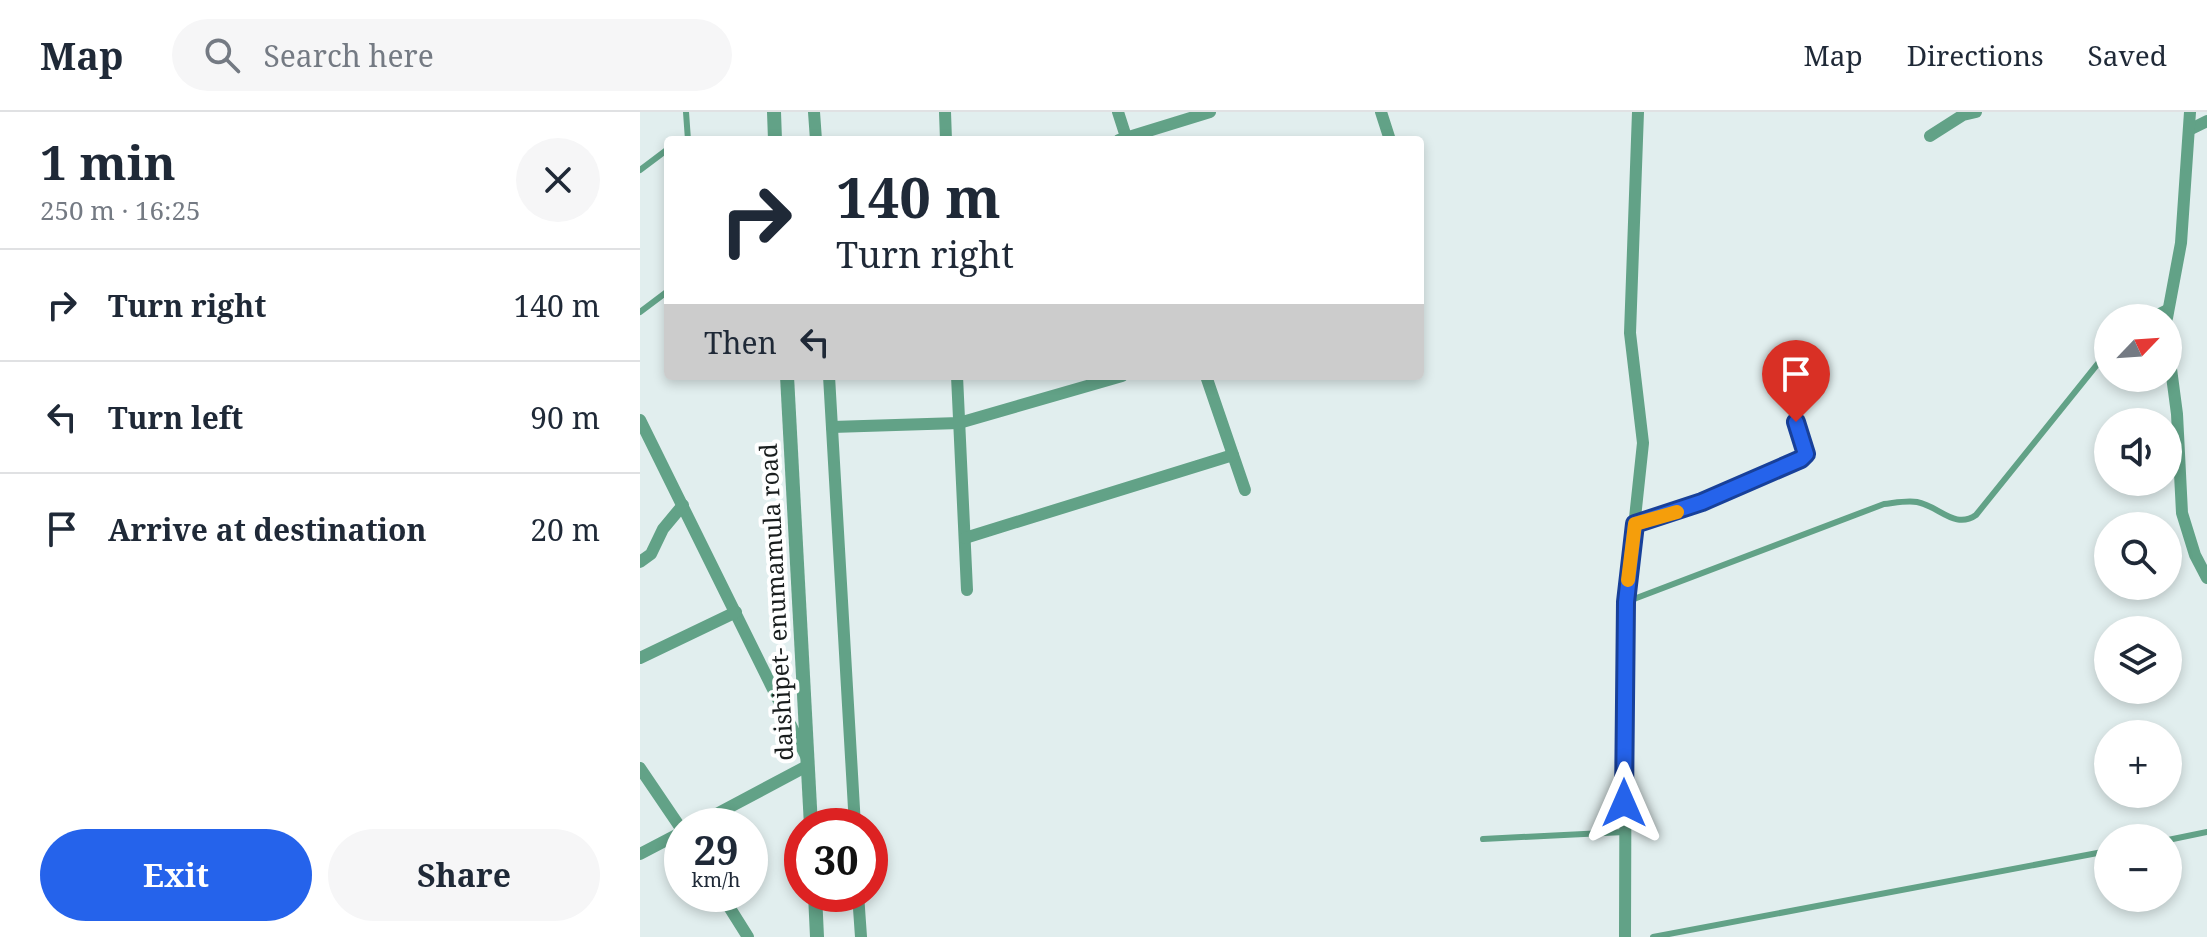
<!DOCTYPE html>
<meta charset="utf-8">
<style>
body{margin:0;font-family:"Noto Serif",serif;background:#f6f6f7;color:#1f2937;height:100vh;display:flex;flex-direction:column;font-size:30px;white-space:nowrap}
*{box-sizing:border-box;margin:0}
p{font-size:26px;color:#747a83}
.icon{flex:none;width:44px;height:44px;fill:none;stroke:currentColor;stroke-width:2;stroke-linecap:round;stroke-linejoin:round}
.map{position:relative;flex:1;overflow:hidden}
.sheet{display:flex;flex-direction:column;background:#fff;width:640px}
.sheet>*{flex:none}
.guide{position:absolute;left:24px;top:24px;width:760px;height:244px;border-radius:8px;box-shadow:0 4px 12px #0003;background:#fff;color:#1f2937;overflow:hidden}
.needle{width:52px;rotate:65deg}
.fabs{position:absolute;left:1454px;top:192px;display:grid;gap:16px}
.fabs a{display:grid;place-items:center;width:88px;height:88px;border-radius:50%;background:#fff;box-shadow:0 4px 12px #0003;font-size:40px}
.speed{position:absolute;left:24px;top:696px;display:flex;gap:16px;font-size:40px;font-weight:700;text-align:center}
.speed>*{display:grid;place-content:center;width:104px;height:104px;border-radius:50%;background:#fff;box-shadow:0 4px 12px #0003;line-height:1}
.speed small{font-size:20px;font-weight:400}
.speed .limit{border:12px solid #d22;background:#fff;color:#111}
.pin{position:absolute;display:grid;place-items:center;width:68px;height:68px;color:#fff;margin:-82px -34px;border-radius:50% 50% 50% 0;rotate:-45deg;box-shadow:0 0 8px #0007}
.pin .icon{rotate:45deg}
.me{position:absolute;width:88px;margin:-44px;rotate:0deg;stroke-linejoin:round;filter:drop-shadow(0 0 6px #0008)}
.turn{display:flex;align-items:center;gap:28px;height:168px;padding:0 40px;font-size:36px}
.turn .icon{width:104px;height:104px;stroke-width:2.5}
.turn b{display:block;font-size:56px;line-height:68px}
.then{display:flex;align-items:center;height:76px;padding:0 40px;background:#0003;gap:16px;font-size:30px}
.round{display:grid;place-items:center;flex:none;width:84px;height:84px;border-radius:42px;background:#f6f6f7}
.head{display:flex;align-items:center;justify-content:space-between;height:136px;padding:0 40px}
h1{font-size:48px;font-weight:700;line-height:60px}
.button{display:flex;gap:16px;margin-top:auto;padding:16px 40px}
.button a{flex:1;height:92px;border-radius:48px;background:#2563eb;color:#fff;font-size:32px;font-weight:700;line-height:92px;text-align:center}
.button a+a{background:#f6f6f7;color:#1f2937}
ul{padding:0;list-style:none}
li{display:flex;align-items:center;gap:24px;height:112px;padding:0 40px;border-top:2px solid #e0e1e3}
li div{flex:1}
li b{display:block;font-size:30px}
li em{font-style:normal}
header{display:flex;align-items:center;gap:48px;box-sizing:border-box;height:112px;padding:0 40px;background:#fff;border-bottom:2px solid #e0e1e3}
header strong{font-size:38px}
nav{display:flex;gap:44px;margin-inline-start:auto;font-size:28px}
.search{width:560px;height:72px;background:#f6f6f7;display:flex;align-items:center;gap:20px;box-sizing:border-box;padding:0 28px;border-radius:44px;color:#747a83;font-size:30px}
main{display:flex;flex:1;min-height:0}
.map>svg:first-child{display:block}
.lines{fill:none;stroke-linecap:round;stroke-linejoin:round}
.service{stroke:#62a287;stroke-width:6}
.minor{stroke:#62a287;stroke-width:12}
.tertiary{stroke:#62a287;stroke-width:14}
.route-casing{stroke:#184099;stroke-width:20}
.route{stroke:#2563eb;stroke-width:14}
.slow{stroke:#f59e0b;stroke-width:14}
.labels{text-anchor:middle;stroke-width:8;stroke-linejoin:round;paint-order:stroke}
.street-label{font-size:24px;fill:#191d1d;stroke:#fff}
</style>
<header>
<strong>Map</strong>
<div class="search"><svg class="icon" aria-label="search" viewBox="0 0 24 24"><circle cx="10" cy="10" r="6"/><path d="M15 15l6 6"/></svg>Search here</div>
<nav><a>Map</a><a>Directions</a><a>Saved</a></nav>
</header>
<main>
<section class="sheet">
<div class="head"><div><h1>1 min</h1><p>250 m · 16:25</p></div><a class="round"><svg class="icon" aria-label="close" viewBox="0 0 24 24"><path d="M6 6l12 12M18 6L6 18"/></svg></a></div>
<ul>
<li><svg class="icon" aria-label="right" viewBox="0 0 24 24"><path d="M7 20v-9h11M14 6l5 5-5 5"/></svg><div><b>Turn right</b></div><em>140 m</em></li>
<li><svg class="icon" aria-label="left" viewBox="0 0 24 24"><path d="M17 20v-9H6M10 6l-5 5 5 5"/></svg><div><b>Turn left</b></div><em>90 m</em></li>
<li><svg class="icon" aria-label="arrive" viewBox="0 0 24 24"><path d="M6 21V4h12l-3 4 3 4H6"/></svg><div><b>Arrive at destination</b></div><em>20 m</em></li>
</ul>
<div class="button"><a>Exit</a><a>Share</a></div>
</section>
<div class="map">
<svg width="1567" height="825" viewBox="0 0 1567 825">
<rect width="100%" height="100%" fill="#e1eeee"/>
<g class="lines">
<g class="service">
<path d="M46 0 48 28"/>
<path d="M0 58 28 37"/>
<path d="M0 200 28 179"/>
<path d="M1505 206 1529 194"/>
<path d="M995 412 1062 390 1161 347 1166 342V337L1156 310"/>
<path d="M986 490 1244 392C1254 391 1267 388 1277 390 1299 394 1315 418 1336 403L1468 239"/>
<path d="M843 727 984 720"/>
<path d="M1528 728 1567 720"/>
<path d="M1013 825 1468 739"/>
</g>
<g class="minor">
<path d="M174 0 176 28"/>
<path d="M305 0 306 28"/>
<path d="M478 0 487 28"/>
<path d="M741 0 750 28"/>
<path d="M1549 18 1567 9"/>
<path d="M1290 24 1323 3 1336 0"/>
<path d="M479 28 570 0"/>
<path d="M1527 206 1541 131 1550 0"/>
<path d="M1528 234 1537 302 1542 401 1555 443 1567 466"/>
<path d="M189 264 215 714"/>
<path d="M317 264 327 478"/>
<path d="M566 264 605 378"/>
<path d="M0 308 167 646"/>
<path d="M192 315 319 311 482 264"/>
<path d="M325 426 593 343"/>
<path d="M0 450 11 442 23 417 43 393"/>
<path d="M0 546 96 500"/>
<path d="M0 656 42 718"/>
<path d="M54 714 167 654"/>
<path d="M0 742 42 720"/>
<path d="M81 782 108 825"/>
<path d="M218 782 221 825"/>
<path d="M985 825 986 490 1003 331 990 221 998 0"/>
</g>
<g class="tertiary">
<path d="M134 0 135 28"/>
<path d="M147 264 171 714"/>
<path d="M175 782 177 825"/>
</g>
</g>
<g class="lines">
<defs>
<path id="route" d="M984 691 986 490 995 412 1062 390 1161 347 1166 342 1156 310"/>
</defs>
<use href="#route" class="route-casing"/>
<use href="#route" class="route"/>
<path class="slow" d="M988 468 995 412 1037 400"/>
</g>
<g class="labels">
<g class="street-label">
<text transform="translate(137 490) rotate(-93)" y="8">daishipet- enumamula road</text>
</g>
</g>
</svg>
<div class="fabs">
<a><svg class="needle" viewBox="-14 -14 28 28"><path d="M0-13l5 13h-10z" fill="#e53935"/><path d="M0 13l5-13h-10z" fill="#747a83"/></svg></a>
<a><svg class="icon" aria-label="sound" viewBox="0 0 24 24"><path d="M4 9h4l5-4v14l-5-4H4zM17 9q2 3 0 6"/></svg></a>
<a><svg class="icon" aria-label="search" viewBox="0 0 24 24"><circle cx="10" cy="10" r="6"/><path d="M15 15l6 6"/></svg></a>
<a><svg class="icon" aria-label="layers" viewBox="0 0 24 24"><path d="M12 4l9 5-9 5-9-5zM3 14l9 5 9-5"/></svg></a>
<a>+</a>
<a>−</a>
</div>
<div class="speed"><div>29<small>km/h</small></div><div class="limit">30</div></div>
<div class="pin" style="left:1156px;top:310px;background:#d93025"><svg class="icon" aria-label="arrive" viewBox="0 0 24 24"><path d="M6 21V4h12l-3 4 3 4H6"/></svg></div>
<svg class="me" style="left:984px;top:691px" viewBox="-20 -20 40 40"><path d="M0-17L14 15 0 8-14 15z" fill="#2563eb" stroke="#fff" stroke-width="4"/></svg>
<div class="guide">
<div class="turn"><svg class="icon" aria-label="right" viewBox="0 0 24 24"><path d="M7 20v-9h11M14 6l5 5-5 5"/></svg><div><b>140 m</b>Turn right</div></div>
<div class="then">Then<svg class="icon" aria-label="left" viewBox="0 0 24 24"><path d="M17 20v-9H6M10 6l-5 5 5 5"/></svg></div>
</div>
</div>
</main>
